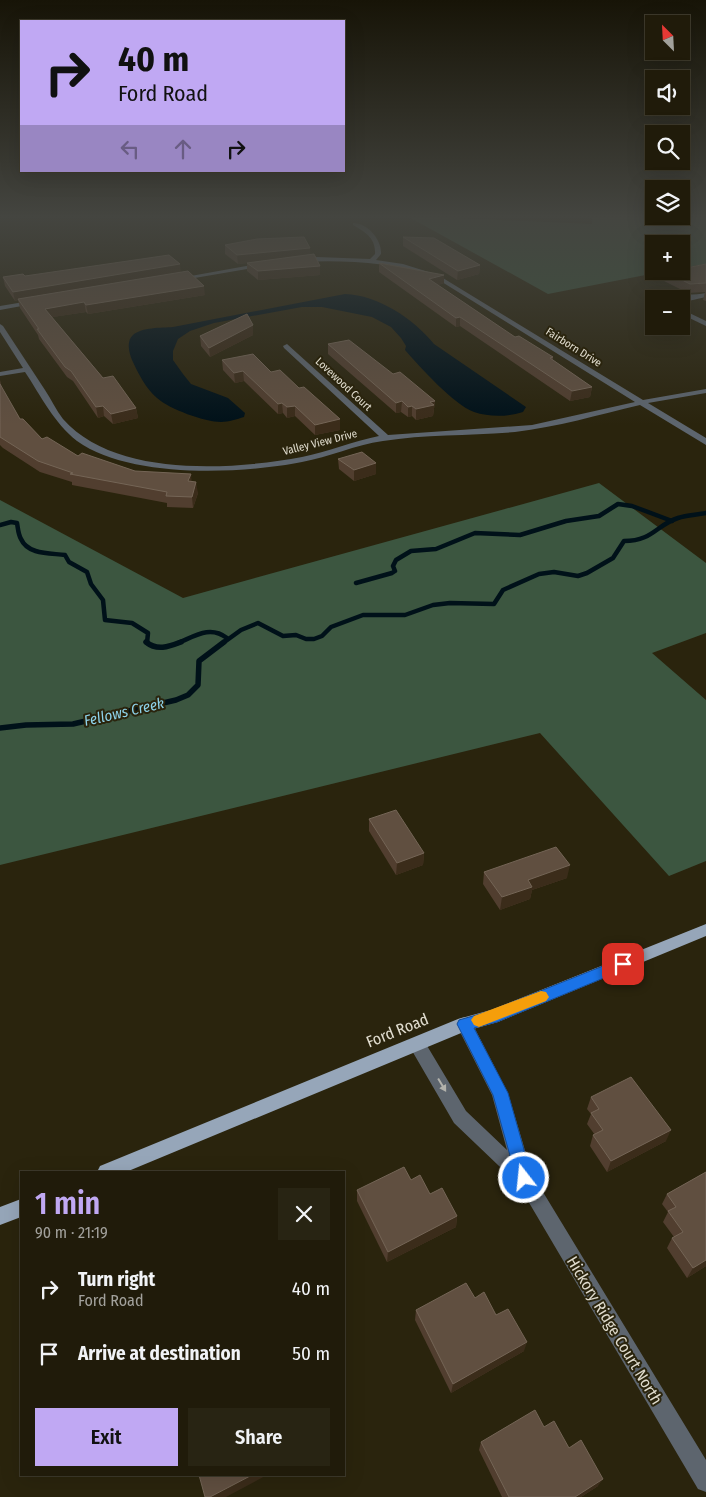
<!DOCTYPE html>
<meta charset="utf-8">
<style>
body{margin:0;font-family:"Fira Sans Condensed",sans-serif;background:#282413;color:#f1f3f6;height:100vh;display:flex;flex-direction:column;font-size:19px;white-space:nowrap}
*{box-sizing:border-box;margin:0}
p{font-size:16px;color:#a2a19c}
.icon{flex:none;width:28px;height:28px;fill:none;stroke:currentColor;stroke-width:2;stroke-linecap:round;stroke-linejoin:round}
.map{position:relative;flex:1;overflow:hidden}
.side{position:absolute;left:20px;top:1171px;width:325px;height:305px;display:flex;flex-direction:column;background:#201b0a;border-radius:0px;box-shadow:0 5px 20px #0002,0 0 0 1px #3d392b}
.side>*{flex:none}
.guide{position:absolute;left:20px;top:20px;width:325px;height:152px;border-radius:0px;box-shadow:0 5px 20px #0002,0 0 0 1px #3d392b;background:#c0a8f3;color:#111;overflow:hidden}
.needle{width:32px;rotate:336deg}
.controls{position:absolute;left:645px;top:15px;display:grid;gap:10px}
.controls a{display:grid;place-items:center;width:45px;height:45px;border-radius:0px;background:#201b0a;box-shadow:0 5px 20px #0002,0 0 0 1px #3d392b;font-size:25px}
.pin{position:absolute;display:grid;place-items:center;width:42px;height:42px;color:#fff;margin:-21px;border-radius:10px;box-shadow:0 2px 8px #0006}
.me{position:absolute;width:55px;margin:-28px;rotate:344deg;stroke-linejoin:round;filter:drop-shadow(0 0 4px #0008)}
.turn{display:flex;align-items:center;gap:18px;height:105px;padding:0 15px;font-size:22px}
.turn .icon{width:65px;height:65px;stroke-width:2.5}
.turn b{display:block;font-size:35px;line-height:42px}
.lanes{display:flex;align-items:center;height:48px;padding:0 15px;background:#0003;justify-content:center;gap:25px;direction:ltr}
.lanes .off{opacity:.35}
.round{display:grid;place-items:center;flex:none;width:52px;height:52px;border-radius:0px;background:#282413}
.head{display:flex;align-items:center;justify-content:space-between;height:85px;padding:0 15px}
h1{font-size:30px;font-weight:600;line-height:38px;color:#c0a8f3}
.button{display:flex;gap:10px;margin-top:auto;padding:10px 15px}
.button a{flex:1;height:58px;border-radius:0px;background:#c0a8f3;color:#111;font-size:20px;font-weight:600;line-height:58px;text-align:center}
.button a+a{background:#282413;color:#f1f3f6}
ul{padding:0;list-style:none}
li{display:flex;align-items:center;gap:15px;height:65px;padding:0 15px}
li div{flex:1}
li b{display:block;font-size:19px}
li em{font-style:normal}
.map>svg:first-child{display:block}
.forest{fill:#3c5640}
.water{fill:#001119}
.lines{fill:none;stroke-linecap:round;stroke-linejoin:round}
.stream-far1{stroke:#001119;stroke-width:4.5}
.stream{stroke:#001119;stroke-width:5.5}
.minor{fill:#5d656e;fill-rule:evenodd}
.primary{fill:#96a6b9;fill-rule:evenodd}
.wall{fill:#513e2f}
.shaded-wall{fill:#3b2c1a}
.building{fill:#604f40;stroke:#746556}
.oneway{fill:#b2b2ac}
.route{fill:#1a73e8;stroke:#114b97}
.slow{fill:#f59e0b}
.labels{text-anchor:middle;stroke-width:4;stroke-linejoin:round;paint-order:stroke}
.far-street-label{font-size:11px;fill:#e0dcce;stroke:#2a240d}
.water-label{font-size:15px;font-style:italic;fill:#8ed3eb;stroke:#2a240d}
.near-street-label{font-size:16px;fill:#e0dcce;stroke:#2a240d}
</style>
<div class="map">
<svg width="706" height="1497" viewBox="0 0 706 1497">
<rect width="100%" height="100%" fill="#2a240d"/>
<g class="forest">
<path d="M407 216 592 224V216H706V264L681 268V244H654V271H666L548 294Z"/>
<path d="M599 483 706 563V633L652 653 706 700V861L669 876 540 733 0 865V500L183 598Z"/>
</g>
<path class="water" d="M345 294C378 295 414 319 434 344L526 407 523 412C507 417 489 417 474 412 454 405 419 366 405 350L406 346 401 338 391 327 372 317 322 307H302L214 323 190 331 178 339 173 351V360L183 374 191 384 228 398 245 413 244 417C237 419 229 422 221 422 205 422 169 409 157 398 146 389 138 373 132 360 129 353 126 341 133 335 142 327 161 328 173 327Z"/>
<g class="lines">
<g class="stream-far1">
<path d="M0 525 11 522 17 523C18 528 18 534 21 539 28 555 51 553 65 555L69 562 87 572 91 584 103 600 105 620 132 623 148 633 147 643"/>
<path d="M356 583 392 573 395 571 393 566 396 560 411 551 436 549 475 533 520 535 566 521 599 516 618 504 632 506 672 521"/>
<path d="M178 643C195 636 210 625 227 638"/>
<path d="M223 643 241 630 258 623 283 636 296 635 306 639H314L322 636 331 627 363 615H405L433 605 450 603 494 604 503 590 539 574 554 572 578 576 587 573 613 558 624 541C653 541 656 525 678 518 687 515 697 515 706 513"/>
</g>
<g class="stream">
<path d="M146 642C157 651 168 647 181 642"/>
<path d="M0 728 26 725 73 724 176 700 188 695 198 685 199 661 224 642"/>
</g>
<g class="minor">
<path d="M353 223C368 223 382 240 381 254L376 260 403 264 438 275 643 400 706 389V393L648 403 706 438V445L640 405C598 415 557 427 515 432 471 436 426 434 383 441 355 445 329 457 302 462 241 474 130 479 77 441 54 423 41 396 25 372L0 376V372L23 368 0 332V324L3 326C17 347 31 369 45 390 51 399 56 410 63 419 115 478 232 470 302 457 328 452 353 441 379 436L284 348 283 346 287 344 388 435 532 425 635 402 434 277C390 262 346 260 300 262L297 260 317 257 370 259 375 254C376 238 365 232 353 225Z"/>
<path d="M263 263 265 266 177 281 174 279Z"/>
<path d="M706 293V297L684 302 681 299H655C668 291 689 297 706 293Z"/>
<path d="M36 300 38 301V303L0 310V306Z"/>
<path d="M681 309 706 321V326L681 314Z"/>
<path d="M464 1017 470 1019 508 1093 532 1174 706 1460V1492L698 1489 518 1184 454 1123 411 1049 409 1044 411 1039 417 1037 423 1039 466 1111 507 1150 492 1095 456 1024 458 1019Z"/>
</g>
<g class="primary">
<path d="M706 924V936L498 1022 466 1031 126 1172H97L100 1166 458 1019 491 1010Z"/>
<path d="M21 1199V1217L0 1225V1207Z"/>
</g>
</g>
<g class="wall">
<path d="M403 237 480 265 479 274 457 280 403 246Z"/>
<path d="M225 245 311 255 320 266V275L258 280 247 271V263L238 264 225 254Z"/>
<path d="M379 263 444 283 438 285 515 337 553 357V360L592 387 590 397 570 401 460 326 456 327 379 272Z"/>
<path d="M706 264V301L703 300 705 292 688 293 664 281 666 272Z"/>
<path d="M181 273 205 295 88 314 86 312 52 317 103 378 136 408 138 418 113 424 104 416 98 418 73 381 67 377 39 339 38 335 20 308 18 300 15 301 5 286 3 277Z"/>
<path d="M253 335 210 357 201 346 200 336Z"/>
<path d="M328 344 393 374 435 401 433 416 416 420 412 416 408 417 401 412 396 413 328 354Z"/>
<path d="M222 360 271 372 340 430 315 435 295 416 287 418 283 413 278 414 244 381 235 383 223 370Z"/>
<path d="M0 380 2 389 20 419 42 439 78 456 135 471 192 482 198 493 193 508 167 507V503L72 485V482L40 472 3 448 0 445Z"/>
<path d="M338 459 376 474 354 481 339 469Z"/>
<path d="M369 819 424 853 423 865 396 875 369 831Z"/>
<path d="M484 872 567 878 532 890 530 899 500 910 483 884Z"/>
<path d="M591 1097 666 1141 607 1172 590 1146 593 1135H595L587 1124 591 1114 587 1109Z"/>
<path d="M706 1172V1266L687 1278 667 1248 672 1238 674 1237 663 1222 668 1212 662 1204 667 1194Z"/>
<path d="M411 1180 430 1194 457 1216 456 1227 387 1262 357 1201V1190Z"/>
<path d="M475 1298 496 1315 524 1351 451 1393 415 1320 416 1310Z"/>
<path d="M544 1427 598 1486 581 1497H502L479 1450 481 1442Z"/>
</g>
<g class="shaded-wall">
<path d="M310 248 311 257 238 264 237 255Z"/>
<path d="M180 264 181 273 18 299V300L15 301 13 292Z"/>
<path d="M480 265 479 274 457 280 458 271Z"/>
<path d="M320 266V275L258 280V271Z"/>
<path d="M444 275V283L429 288V279Z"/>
<path d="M204 286 205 295 88 314 86 305Z"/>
<path d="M84 302 86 312 47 318 45 309Z"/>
<path d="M460 317V326L456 327V318Z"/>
<path d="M253 325V335L210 357 209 348Z"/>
<path d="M243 371 244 381 235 383 234 373Z"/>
<path d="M592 387 590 397 570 401 572 391Z"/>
<path d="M402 401 401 412 396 413V403Z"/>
<path d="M435 401 433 416 416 420V409L430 402Z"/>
<path d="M282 403 283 413 278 414V404Z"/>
<path d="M103 406 104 416 98 418 96 407Z"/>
<path d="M295 406V416L287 418V407Z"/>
<path d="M412 406V416L408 417V407Z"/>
<path d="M136 408 138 418 113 424 111 414Z"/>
<path d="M340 419V430L315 435V425Z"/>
<path d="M376 463V474L354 481V470Z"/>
<path d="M191 474 192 485 188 481Z"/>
<path d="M196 482 198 493 193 508 192 497Z"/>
<path d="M424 853 423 865 396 875 397 863Z"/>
<path d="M570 865 567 878 532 890 530 899 500 910 502 897 528 880Z"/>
<path d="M671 1130 666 1141 607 1172 611 1161Z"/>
<path d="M457 1216 456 1227 387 1262 388 1252Z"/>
<path d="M706 1260V1266L687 1278 693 1268Z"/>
<path d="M527 1342 524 1351 451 1393 453 1384Z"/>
<path d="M252 1475H267L226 1497H210Z"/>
<path d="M603 1479 598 1486 581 1497H575Z"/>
</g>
<g class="building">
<path d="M304 237 310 248 237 255 225 245 257 239Z"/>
<path d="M403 237 434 238 480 265 458 271Z"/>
<path d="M314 254 320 266 258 271 247 263Z"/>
<path d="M169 255 180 264 13 292 3 277 23 274 25 276Z"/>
<path d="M379 263 444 275 429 279 515 337 519 336 553 357 550 358 592 387 572 391 460 317 456 318Z"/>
<path d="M706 264V283L690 284 666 272 681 271V269Z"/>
<path d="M188 271 204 286 86 305 84 302 45 309 103 378 113 376 136 408 111 414 103 406 96 407 71 371 65 367 37 329H39L18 299Z"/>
<path d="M247 314 253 325 209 348 200 336Z"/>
<path d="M349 340 393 374 400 372 435 401 430 402 434 405 416 409 412 406 408 407 402 401 396 403 328 344Z"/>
<path d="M253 354 271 372 280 370 299 388 304 387 340 419 315 425 295 406 287 407 282 403 278 404 243 371 234 373 222 360Z"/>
<path d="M0 384 20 419H23L42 439 47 437 78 456 82 453 135 471 191 474 188 481 196 482 192 497 166 496 167 492 70 474 73 473 38 461 0 437Z"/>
<path d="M362 452 376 463 354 470 338 459Z"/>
<path d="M396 810 424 853 397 863 369 819Z"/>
<path d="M556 847 570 865 528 880 532 887 502 897 484 872Z"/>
<path d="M631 1077 671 1130 611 1161 593 1135 603 1130 591 1113 599 1109 591 1097Z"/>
<path d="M404 1167 411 1180 420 1175 430 1194 442 1188 457 1216 388 1252 357 1190Z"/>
<path d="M706 1172V1260L693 1268 672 1238 683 1232 668 1211 676 1207 667 1194Z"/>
<path d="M466 1283 475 1298 484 1292 496 1315 508 1309 527 1342 453 1384 416 1310Z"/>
<path d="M535 1410 544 1427 554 1421 569 1448 581 1440 603 1479 575 1497H509L481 1442Z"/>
<path d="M199 1475H252L210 1497H205Z"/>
</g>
<defs><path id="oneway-solid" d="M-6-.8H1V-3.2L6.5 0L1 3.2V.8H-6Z" transform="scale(1.25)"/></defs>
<use class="oneway" href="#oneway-solid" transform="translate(442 1085) rotate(59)"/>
<linearGradient id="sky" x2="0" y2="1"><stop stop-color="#171407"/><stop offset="0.51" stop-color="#444540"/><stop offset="1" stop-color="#444540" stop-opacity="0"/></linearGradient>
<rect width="706" height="425" fill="url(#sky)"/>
<path class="route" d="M623 958 628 960 630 964 628 968 497 1022 474 1028 508 1093 532 1178 530 1184 524 1186 518 1184 493 1095 457 1024 459 1020 490 1011Z"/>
<path class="slow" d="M541 991 546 992 549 997 546 1001 479 1027 474 1025 471 1020 474 1016Z"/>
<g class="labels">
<g class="far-street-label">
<text transform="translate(574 347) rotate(32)" y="4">Fairborn Drive</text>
<text transform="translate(344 384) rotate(43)" y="4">Lovewood Court</text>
<text transform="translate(320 442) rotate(-14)" y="4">Valley View Drive</text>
</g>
<g class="water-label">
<text transform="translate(124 712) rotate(-13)" y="5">Fellows Creek</text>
</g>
<g class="near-street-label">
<text transform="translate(397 1030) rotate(-22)" y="6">Ford Road</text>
<text transform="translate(615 1330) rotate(59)" y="6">Hickory Ridge Court North</text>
</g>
</g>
</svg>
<div class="controls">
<a><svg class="needle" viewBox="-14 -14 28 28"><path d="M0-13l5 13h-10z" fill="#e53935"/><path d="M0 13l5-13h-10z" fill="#a2a19c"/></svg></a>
<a><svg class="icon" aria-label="sound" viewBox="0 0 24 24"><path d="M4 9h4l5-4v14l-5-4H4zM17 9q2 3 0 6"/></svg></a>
<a><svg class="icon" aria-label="search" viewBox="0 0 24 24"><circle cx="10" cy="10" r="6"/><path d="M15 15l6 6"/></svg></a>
<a><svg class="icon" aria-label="layers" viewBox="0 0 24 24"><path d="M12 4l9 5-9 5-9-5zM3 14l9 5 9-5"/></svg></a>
<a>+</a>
<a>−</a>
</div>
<div class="pin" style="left:623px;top:964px;background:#d93025"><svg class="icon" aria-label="arrive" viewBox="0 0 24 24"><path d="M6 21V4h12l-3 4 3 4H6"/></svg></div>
<svg class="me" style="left:524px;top:1178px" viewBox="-20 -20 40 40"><circle r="17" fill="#1a73e8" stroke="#fff" stroke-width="3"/><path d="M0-11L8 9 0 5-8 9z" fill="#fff"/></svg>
<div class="guide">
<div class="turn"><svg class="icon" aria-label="right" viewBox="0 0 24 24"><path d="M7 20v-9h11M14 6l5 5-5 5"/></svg><div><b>40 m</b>Ford Road</div></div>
<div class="lanes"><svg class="icon off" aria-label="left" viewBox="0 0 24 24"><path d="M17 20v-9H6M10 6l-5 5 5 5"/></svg><svg class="icon off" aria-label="ahead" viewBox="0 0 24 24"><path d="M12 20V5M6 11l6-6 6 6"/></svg><svg class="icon" aria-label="right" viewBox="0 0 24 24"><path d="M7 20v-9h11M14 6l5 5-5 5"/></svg></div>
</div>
<section class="side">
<div class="head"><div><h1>1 min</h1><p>90 m · 21:19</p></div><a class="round"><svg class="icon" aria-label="close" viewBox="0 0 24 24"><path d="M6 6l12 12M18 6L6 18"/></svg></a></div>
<ul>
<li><svg class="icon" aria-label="right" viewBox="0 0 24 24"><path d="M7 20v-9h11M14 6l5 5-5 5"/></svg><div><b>Turn right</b><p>Ford Road</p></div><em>40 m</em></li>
<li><svg class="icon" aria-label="arrive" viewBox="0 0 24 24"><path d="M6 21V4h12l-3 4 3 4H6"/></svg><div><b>Arrive at destination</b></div><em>50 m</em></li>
</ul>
<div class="button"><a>Exit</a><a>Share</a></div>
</section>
</div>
